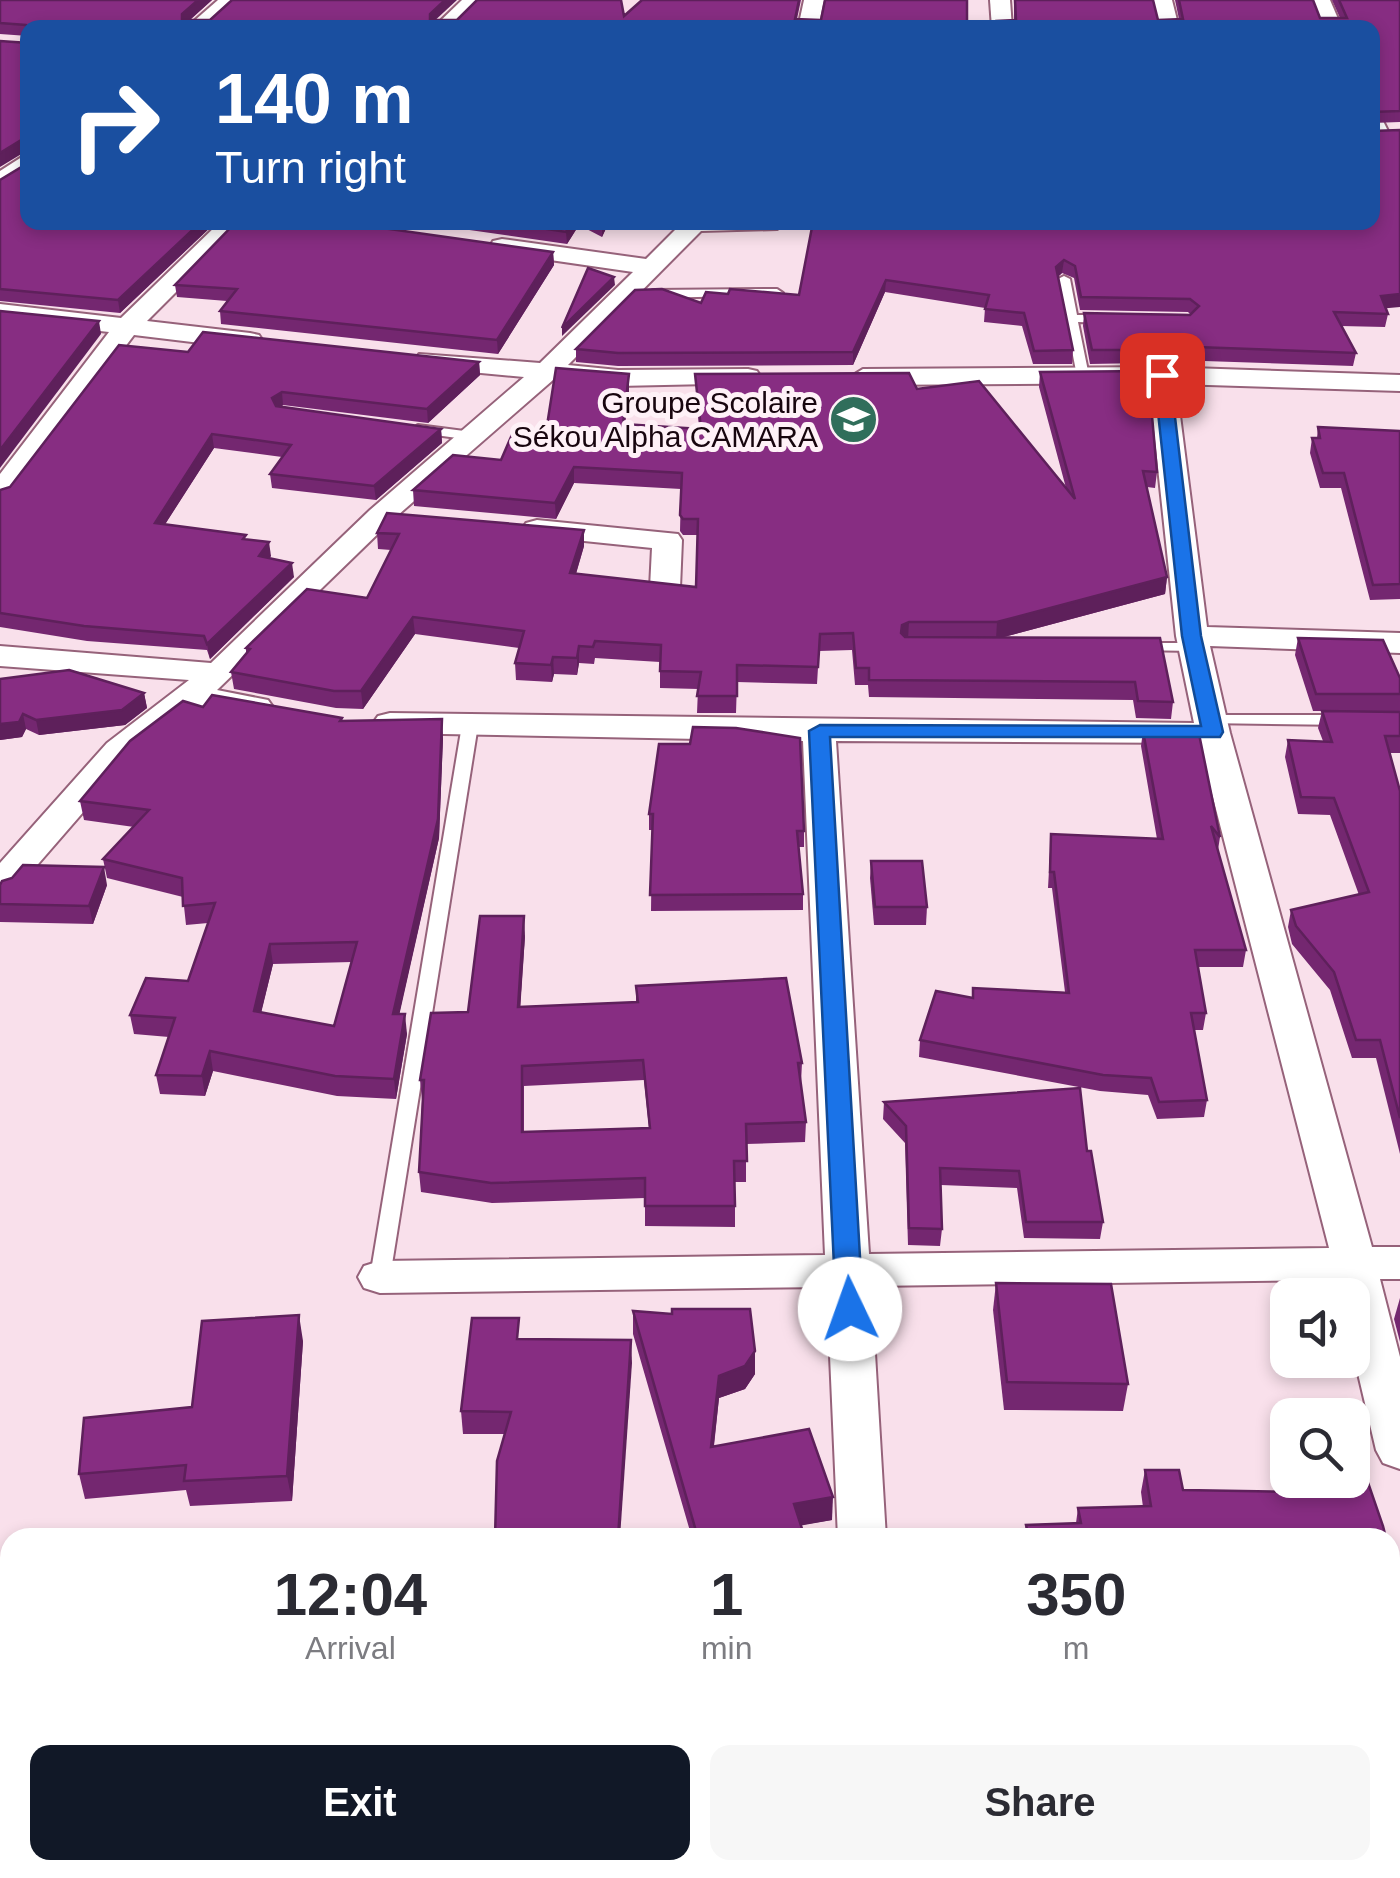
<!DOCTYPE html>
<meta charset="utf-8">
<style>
body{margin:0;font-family:Arial,sans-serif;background:#f7f7f7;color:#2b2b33;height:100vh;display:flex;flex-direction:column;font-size:38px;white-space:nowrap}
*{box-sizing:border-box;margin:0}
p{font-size:32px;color:#7c7c81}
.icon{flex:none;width:55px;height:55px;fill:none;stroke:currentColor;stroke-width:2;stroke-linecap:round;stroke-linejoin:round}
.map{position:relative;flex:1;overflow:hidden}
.sheet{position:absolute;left:0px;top:1528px;width:1400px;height:352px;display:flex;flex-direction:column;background:#fff;border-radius:30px 30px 0 0;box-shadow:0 5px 15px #0003}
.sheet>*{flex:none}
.top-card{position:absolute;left:20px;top:20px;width:1360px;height:210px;border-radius:20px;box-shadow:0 5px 15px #0003;background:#1a4fa0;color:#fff;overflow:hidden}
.fabs{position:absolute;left:1270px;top:1278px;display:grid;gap:20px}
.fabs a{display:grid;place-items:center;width:100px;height:100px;border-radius:20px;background:#fff;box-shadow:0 5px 15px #0003;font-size:50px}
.pin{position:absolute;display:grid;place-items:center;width:85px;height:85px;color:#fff;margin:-42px;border-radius:20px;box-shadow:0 5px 15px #0006}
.me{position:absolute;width:110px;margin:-55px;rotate:357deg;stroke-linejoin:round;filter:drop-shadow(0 0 8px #0008)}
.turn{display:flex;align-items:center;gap:35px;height:210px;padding:0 30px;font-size:45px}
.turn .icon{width:130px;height:130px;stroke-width:2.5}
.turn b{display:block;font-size:70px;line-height:85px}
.eta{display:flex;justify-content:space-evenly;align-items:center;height:170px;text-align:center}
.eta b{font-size:60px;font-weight:600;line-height:70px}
.action{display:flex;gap:20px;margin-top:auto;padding:20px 30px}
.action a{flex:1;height:115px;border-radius:20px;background:#111827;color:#fff;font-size:40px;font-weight:600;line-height:115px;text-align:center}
.action a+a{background:#f7f7f7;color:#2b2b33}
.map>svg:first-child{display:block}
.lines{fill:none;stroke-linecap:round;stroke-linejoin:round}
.lane-casing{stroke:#96627a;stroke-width:4}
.street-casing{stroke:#96627a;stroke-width:4}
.lane{fill:#fff;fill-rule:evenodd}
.street{fill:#fff;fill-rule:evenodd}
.wall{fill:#742770;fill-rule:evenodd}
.shaded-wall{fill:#5e205b}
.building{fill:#872d82;stroke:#5e205b;stroke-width:2.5;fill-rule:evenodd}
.route{fill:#1a73e8;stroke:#114b97;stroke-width:2.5}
.labels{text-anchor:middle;stroke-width:10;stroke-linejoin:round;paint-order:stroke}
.far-poi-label{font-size:30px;fill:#17050e;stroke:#fef1f7;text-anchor:end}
</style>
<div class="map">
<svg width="1400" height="1878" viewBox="0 0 1400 1878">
<rect width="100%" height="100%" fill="#f9e0eb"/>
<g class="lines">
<defs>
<g id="lane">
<path d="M1064 276 1070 279 1077 315H1106L1112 319 1106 323 1078 322 1089 376 1083 380 1077 376 1058 279Z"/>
<path d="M777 289 783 293 781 295 653 298 647 294 653 290Z"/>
<path d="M418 425 472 432 479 436 472 440 413 432 412 429Z"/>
<path d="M1139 643H1194L1201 647 1194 651 1134 650V644Z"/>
<path d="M1210 715H1345L1353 720 1345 725 1204 723 1202 720 1204 717Z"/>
<path d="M470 720 478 725 390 1277 387 1282 380 1285 373 1282 370 1277 462 725Z"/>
</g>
<g id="street">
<path d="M218 0H240L209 28H186Z"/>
<path d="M462 0H483L455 28H433Z"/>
<path d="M804 0H824L818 28H798Z"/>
<path d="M990 0H1010L1012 28H992Z"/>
<path d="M1152 0H1172L1179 28H1159Z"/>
<path d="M1310 0H1330L1342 28H1322Z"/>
<path d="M1372 114 1380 115 1389 133 1386 138H1372Z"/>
<path d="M28 153V172L0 189V171Z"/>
<path d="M220 222H246L147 321 250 333 259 335 263 341 259 347 250 349 134 335 10 499 0 502V474L109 332 0 320V304L121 318Z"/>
<path d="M683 222H789L777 229 701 231 568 365 618 370 748 369 757 371 761 377 757 383 618 386 553 380 390 522 217 690 268 700 273 707 268 714 256 717 197 706 131 757 13 893 0 896V863L107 743 189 680 0 666V646L211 663 370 510 524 377 428 368 415 360 419 354 540 363 633 272 502 253 490 246 493 241 502 239 646 259Z"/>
<path d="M1162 367 1400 375V391L1176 384 1207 627 1400 633V653L1210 646 1230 733 1372 1247H1400V1279H1380L1400 1357V1469L1383 1463 1376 1450 1352 1348V1295H1340L1337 1280 871 1286 886 1538H838L827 1287 380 1293 364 1288 358 1277 364 1266 380 1261 825 1255 803 741 390 733 378 730 373 723 378 716 390 713 1194 723 1176 636 1149 383 863 385 850 377 863 369ZM836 741 1199 743 1329 1248 869 1254Z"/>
<path d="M537 520 678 534 682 540 680 588 676 595H654L650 588 652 548 526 535 522 529 526 523Z"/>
<rect x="851" y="1870" width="56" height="8"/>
</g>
</defs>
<use href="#lane" class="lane-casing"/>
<use href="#street" class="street-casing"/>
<use href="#lane" class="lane"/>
<use href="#street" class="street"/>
</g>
<g class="wall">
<path d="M0 0H212L190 20H436L624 16 642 0H801L797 19 967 28H28V36L0 34Z"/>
<path d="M1014 0H1153L1158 20 1179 19 1175 0H1313L1320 18H1340L1332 0H1400V122L1372 123V28L1014 20Z"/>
<path d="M0 180 216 222 120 313 0 301Z"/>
<path d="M413 222H609L602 237 579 225 567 244Z"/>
<path d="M813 222 1386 308 1388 314 1385 327 1341 326 1356 353 1353 366 1144 359 1143 363 1090 364 1083 326 1084 313 1190 314 1188 312 1080 310 1074 278 1062 273 1058 277 1073 350 1072 364H1033L1022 326 984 322 985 308 885 292 853 365 618 366 576 362V349L728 294 799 295Z"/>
<path d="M553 252 554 265 498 354 221 324 220 311 227 301 177 297 175 285Z"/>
<path d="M188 352 479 362 480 375 428 423 283 405 281 407 441 429 442 443 376 500 272 488 270 474 282 457 214 448 165 524 247 539 271 556 269 558 294 577 210 659 207 650 87 641 0 627V490L10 487Z"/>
<path d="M1040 372 1157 472 1155 488 1147 487 1167 577 1165 594 1004 637 1160 638 1173 702 1171 719 1136 718 1133 700 869 697 868 685H855L852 650 819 651 817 684 737 682 736 713H697L698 689 660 688V662L595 658 594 664 579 663 577 675 554 674 552 682 516 680 515 663 519 648 415 634 363 709 336 708 234 689 231 672 246 653V648L367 598 391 550 378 549 377 533 584 530V546L576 574 696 587 697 535H683L680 531 681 489 574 483 556 519 414 506 413 490 501 460 546 432 629 390 625 424 699 428 695 374 917 389 1066 488 1039 387Z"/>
<path d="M1318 427 1400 431V599L1370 600 1341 488H1320L1310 453 1312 438H1317Z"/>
<path d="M1298 638 1400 678V753H1389L1400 791V1154L1376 1058H1352L1330 990 1292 944 1288 927 1291 910 1359 895 1330 815 1298 814 1285 757 1288 740 1323 741 1318 728 1322 711H1313L1295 655Z"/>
<path d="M0 679 144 693 147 708 125 725 39 735 26 729 22 737 0 740Z"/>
<path d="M203 707 342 718V721L443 738 439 838 399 1014 407 1034 396 1099 337 1096 213 1071 205 1096 160 1094 156 1075 169 1037 134 1034 130 1015 188 981 208 923 186 925 183 897 107 878 103 859 134 827 84 820 80 801ZM352 962 334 1026 261 1012 273 964Z"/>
<path d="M1143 731 1220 837 1218 850 1246 950 1243 967H1198L1206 1013 1203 1030H1194L1207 1100 1204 1117 1157 1119 1148 1095 1100 1091 919 1057 920 1040 972 998 973 988 1065 992 1052 888H1048L1051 834 1157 839 1141 746Z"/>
<path d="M690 744 804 831V847H798L803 894V910L651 911 652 830H649V814Z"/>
<path d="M871 861 927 907 926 925H874L870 878Z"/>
<path d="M0 885H107L93 924 0 922Z"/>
<path d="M525 936 520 1007 636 1003V986L802 1063 801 1083 806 1122 805 1142 746 1144V1182H735V1227L645 1226V1198L492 1203 421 1192 419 1172 422 1100 420 1080 468 1012ZM644 1080 649 1128 524 1132V1086Z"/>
<path d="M884 1102 1087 1151 1103 1222 1100 1239 1024 1238 1017 1188 941 1185 942 1229 940 1246 908 1245 905 1143 883 1119Z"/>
<path d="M996 1283 1128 1384 1123 1411 1004 1410 993 1310Z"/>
<path d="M1400 1298V1342L1394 1319Z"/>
<path d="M633 1311 672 1314 755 1351V1374L745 1389 719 1398 714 1446 832 1520 801 1525 805 1538H692L633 1334Z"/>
<path d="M520 1339 632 1363 505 1434H463L461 1411Z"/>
<path d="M303 1341 292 1501 190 1506 186 1490 85 1499 79 1474Z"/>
<path d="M1145 1470 1183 1490 1290 1492 1292 1480H1352L1386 1538H1024L1026 1525 1076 1523 1078 1508 1143 1507 1141 1492Z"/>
<path d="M1390 1558 1396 1589 1390 1611Z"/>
</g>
<g class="shaded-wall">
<path d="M198 0H212L184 25 183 28 182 14Z"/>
<path d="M445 0H457L430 25V14Z"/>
<path d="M26 137 28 150 0 167V153Z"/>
<path d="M201 222H216L120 313 118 300Z"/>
<path d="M572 222H579V225L567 244 566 232Z"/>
<path d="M603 222H609L602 237V225Z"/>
<path d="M553 252 554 265 498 354 497 340Z"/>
<path d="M1064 260 1062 273 1054 280 1056 267Z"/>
<path d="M614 277 615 285 562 336V328Z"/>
<path d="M886 280 885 292 853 365V352Z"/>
<path d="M1400 294V307L1378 309 1381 296Z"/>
<path d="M99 321 101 334 0 468V450Z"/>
<path d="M479 362 480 375 428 423 427 409Z"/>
<path d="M629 374V390L623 439V424Z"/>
<path d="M282 392 283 405 273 412 272 398Z"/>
<path d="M441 429 442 443 376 500 374 486Z"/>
<path d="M212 434 214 448 157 537 155 523Z"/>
<path d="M574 467V483L556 519 555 503Z"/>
<path d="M584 530V546L571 590 570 573Z"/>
<path d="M269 542 271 556 260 570 259 556Z"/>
<path d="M292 563 294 577 210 659 207 644Z"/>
<path d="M1167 577 1165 594 996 639 997 622Z"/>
<path d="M413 617 415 634 363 709 361 691Z"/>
<path d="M909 622 908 639 901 642 902 625Z"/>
<path d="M579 646V663L577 675V658Z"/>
<path d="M553 657 554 674 552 682 551 665Z"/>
<path d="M144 693 147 708 125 725 39 735 36 720Z"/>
<path d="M23 714 26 729 22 737 0 740V724Z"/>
<path d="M442 719 443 738 439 838 395 1034 393 1014Z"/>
<path d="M104 867 107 885 93 924 89 906Z"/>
<path d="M524 916 525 936 519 1028 518 1007Z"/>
<path d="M270 944 273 964 257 1030 254 1011Z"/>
<path d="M405 1014 407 1034 396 1099 394 1079Z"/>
<path d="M210 1051 213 1071 205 1096 202 1076Z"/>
<path d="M299 1315 303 1341 292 1501 287 1476Z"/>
<path d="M631 1340 632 1363 620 1538H618Z"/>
<path d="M755 1351V1374L745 1389 719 1398 711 1470V1447L719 1376Z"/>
<path d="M833 1497 832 1520 793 1527 794 1504Z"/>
</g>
<g class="building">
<path d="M0 0H198L182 14V20H210L232 0H445L430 14V20H457L477 0H621L624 16 642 0H799L795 19 821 20 825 0H967V28H29L26 25 0 23Z"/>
<path d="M1015 0H1153L1158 20 1183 19 1179 0H1313L1320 18H1347L1339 0H1400V111L1372 112V28H993L996 21 1016 20Z"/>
<path d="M0 41 28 43V139L26 137 0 153Z"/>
<path d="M1400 130V294L1381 296 1388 314 1334 312 1356 353 1143 345 1145 350H1092L1084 313 1190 315 1199 306 1190 299 1081 297 1075 266 1064 260 1056 267 1073 350 1034 351 1024 313 985 309 989 295 886 280 853 352 618 353 576 349 635 290 662 289 701 303 706 292 728 294 730 289 799 295 813 222H1372V131Z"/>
<path d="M28 163V222H201L118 300 0 289V180Z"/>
<path d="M236 222H340L553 252 497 340 220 311 237 289 175 285Z"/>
<path d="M501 222H572L566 232Z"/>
<path d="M588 268 614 277 562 328Z"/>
<path d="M0 311 99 321 0 450Z"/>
<path d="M203 332 479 362 427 409 282 392 272 398 276 406 441 429 374 486 270 474 291 445 212 434 155 523 246 535 243 539 269 542 259 556 292 563 207 644 204 636 84 626 0 613V490L10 487 119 345 188 352Z"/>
<path d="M556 368 629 374 623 424 701 429 695 374 909 373 917 389 979 381 1075 499 1040 372 1148 371 1157 472 1143 471 1167 577 997 622H909L902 625 901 633 905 637 1160 638 1173 702 1138 701 1135 682 869 680V668H856L853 633 820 634 818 667 737 665V696H697L701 672 660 671 661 645 595 641 593 647 579 646 577 658 553 657 551 665 515 663 524 631 413 617 361 691H334L231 672 250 649 246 648 307 589 367 598 399 534 377 533 387 513 584 530 570 573 696 587 698 519H683L680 515 682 473 574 467 555 503 413 490 453 455 501 460 514 430 546 432Z"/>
<path d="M1318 427 1400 431V584L1373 585 1344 473H1323L1312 438H1320Z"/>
<path d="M1298 638 1383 640 1400 678V694H1316Z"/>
<path d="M69 670 144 693 122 710 36 720 23 714 19 722 0 724V679Z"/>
<path d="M212 695 342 718 340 721 442 719 438 819 393 1014H405L394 1079 335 1076 210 1051 202 1076 156 1075 175 1018 130 1015 146 978 188 981 215 903 183 906 182 878 103 859 149 810 80 801 130 741 183 701 203 707ZM357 942 334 1026 254 1011 270 944Z"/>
<path d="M1322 711 1400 712V736H1385L1400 791V1118L1380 1040H1356L1334 972 1296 926 1291 910 1369 892 1334 798 1301 797 1288 740 1332 742Z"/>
<path d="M693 727 736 728 800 738 804 831H797L803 894 650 895 653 814H649L659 744H690Z"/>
<path d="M1143 731 1199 734 1220 837 1211 826 1246 950H1195L1206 1013H1191L1207 1100 1159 1102 1151 1078 1103 1075 920 1040 936 991 973 998V988L1069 993 1054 872H1050L1051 834 1163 839Z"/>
<path d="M871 861H922L927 907H875Z"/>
<path d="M23 865 104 867 89 906 0 904V885L2 881 12 878Z"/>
<path d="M480 916H524L518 1007 638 1002 636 986 786 978 802 1063H798L806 1122 746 1124 747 1161H734L735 1206H645V1178L491 1183 419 1172 424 1080H420L431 1013 468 1012ZM643 1060 650 1128 522 1132V1066Z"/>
<path d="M1080 1088 1087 1151H1091L1103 1222H1026L1019 1171 940 1168 942 1229 909 1228 906 1126 884 1102Z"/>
<path d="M996 1283 1111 1284 1128 1384 1007 1382Z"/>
<path d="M672 1309H750L755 1351 745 1366 719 1376 711 1447 809 1429 833 1497 794 1504 805 1538H698L633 1311 672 1314Z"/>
<path d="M299 1315 287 1476 184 1481 186 1465 79 1474 84 1418 192 1407 202 1321Z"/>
<path d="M472 1318H519L517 1339 631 1340 618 1538H495L497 1461 511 1412 461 1411Z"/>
<path d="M1352 1468H1363L1383 1526 1386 1538H1029L1026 1525 1081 1523 1078 1508 1151 1506 1145 1470H1179L1183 1490 1301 1492 1298 1480H1352Z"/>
<path d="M1390 1558 1396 1589 1390 1588Z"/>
<path d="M442 1870H856V1878H441Z"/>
</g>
<path class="route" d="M1162 370 1170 375 1201 636 1223 732 1220 737H830L863 1309 859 1316H840L836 1309 809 731 820 725 1201 726 1182 636 1154 375Z"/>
<defs>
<symbol id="school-disc" viewBox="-11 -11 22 22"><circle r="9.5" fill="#306e5b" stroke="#fef1f7"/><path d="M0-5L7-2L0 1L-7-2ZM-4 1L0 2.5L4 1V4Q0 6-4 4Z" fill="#fff"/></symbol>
</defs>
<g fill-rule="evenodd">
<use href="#school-disc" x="826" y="392" width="55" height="55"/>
</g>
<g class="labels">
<g class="far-poi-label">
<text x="818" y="413">Groupe Scolaire<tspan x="818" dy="34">Sékou Alpha CAMARA</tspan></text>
</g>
</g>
</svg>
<div class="fabs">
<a><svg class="icon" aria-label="sound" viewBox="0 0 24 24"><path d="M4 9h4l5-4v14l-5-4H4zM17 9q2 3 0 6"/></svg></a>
<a><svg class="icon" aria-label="search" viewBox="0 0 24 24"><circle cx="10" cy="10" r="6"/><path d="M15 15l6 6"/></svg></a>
</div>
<div class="pin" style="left:1162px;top:375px;background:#d93025"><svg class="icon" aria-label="arrive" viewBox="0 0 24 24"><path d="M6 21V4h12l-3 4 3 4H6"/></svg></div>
<svg class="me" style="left:850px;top:1309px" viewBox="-20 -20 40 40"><circle r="19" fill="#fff"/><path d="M0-13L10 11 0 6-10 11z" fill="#1a73e8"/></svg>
<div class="top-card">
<div class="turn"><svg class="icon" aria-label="right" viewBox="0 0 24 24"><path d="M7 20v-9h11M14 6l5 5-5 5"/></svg><div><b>140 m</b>Turn right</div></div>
</div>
<section class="sheet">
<div class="eta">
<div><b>12:04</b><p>Arrival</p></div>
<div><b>1</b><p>min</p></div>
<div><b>350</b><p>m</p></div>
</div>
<div class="action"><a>Exit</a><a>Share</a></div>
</section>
</div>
